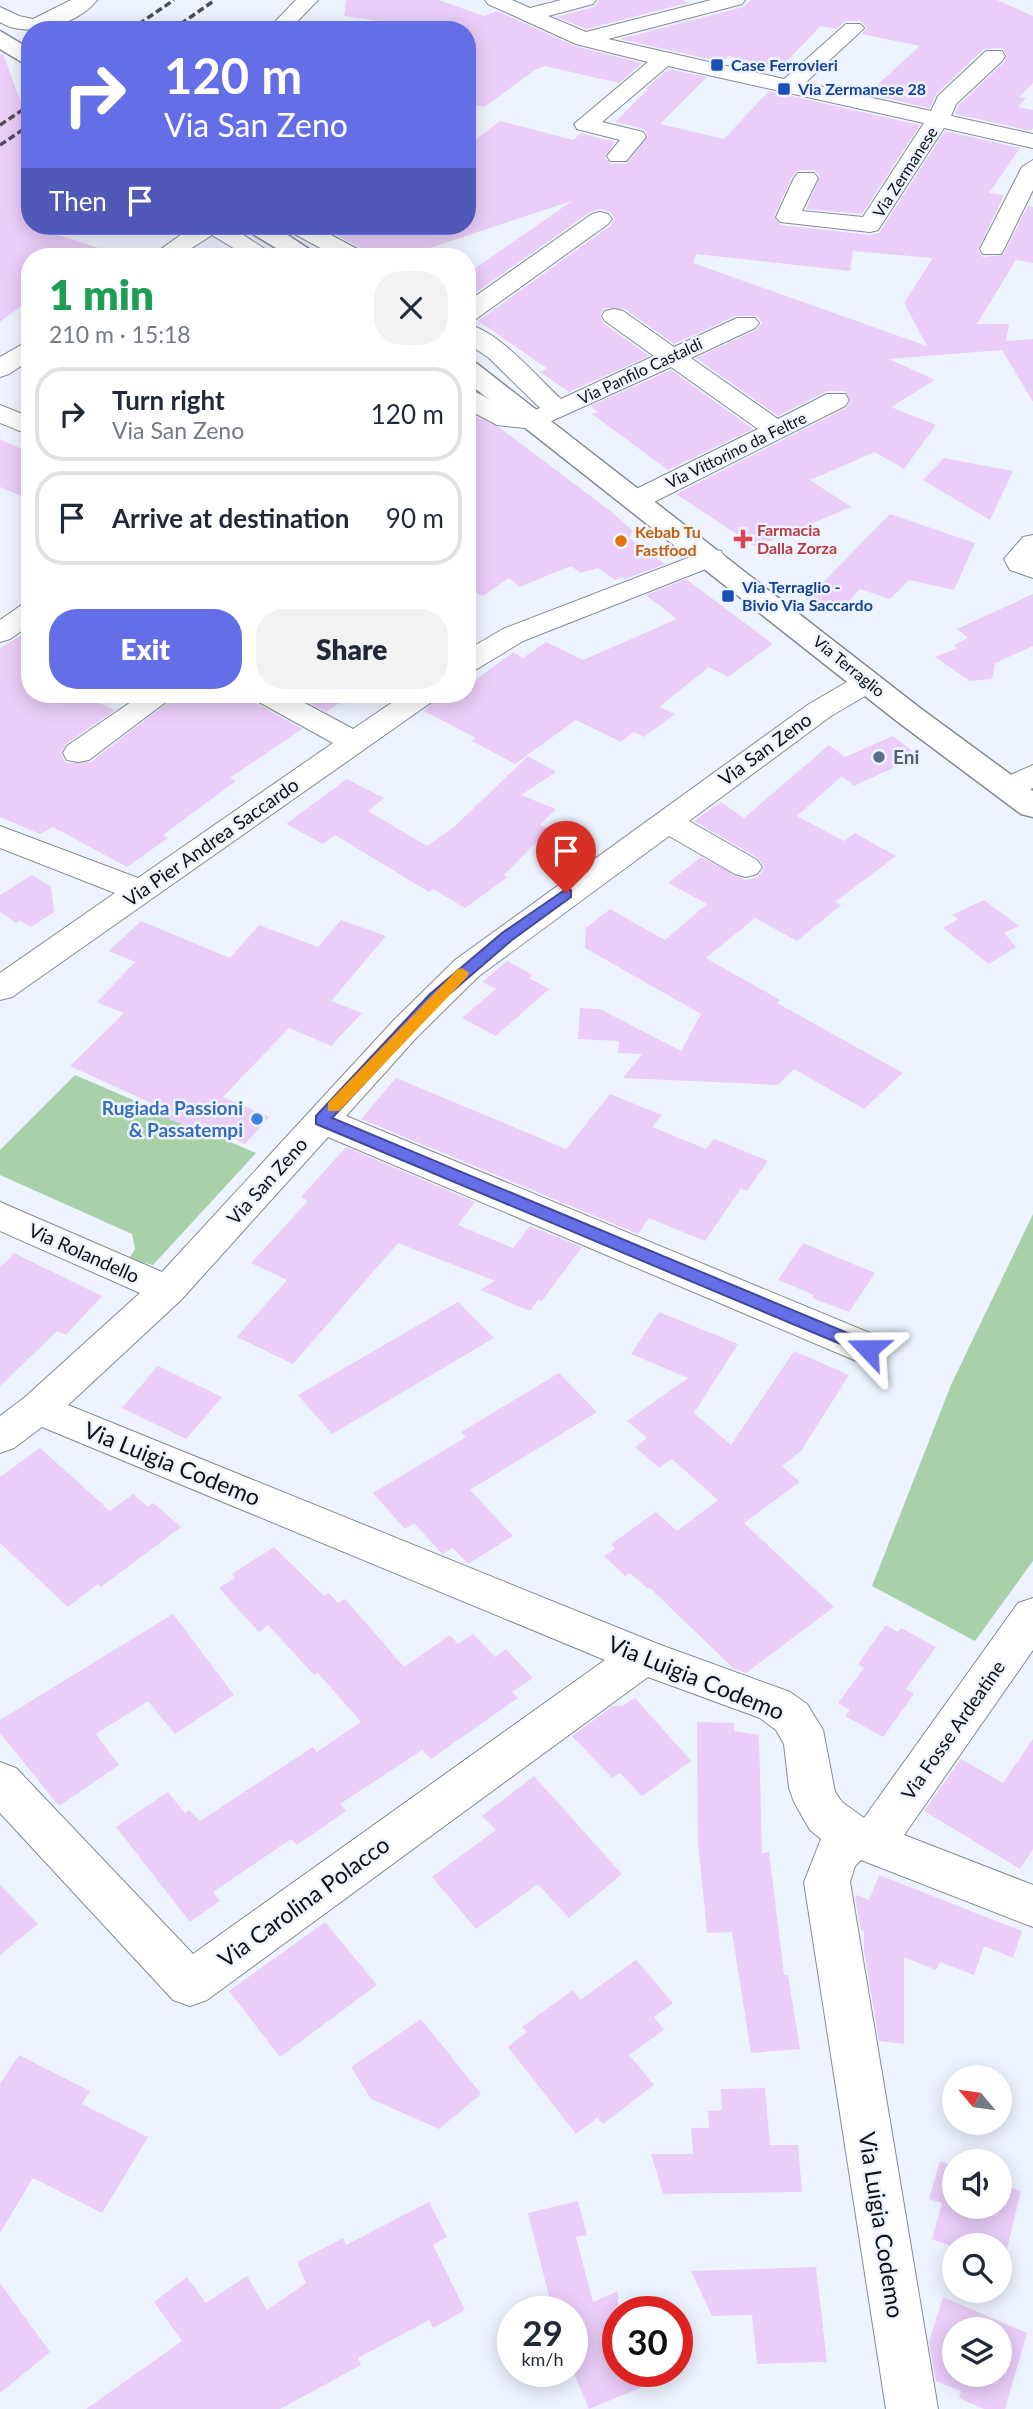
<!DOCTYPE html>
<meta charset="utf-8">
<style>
body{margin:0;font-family:Lato,sans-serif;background:#f2f2f3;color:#1f2937;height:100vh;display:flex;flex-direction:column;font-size:26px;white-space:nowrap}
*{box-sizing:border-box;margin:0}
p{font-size:23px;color:#747a83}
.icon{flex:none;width:38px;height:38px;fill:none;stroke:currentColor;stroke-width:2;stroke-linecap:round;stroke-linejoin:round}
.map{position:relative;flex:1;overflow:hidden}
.panel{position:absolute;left:21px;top:248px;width:455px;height:455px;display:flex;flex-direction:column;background:#fff;border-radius:28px;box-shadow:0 4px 18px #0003}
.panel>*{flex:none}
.guide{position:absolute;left:21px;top:21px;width:455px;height:214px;border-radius:28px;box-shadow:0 4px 18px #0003;background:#646ee7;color:#fff;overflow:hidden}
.needle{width:46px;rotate:299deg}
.controls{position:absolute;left:942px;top:2065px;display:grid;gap:14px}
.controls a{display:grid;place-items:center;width:70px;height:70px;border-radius:50%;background:#fff;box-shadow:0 4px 18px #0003;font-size:35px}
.speed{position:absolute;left:497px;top:2296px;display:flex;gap:14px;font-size:35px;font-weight:700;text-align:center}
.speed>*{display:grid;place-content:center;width:91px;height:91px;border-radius:50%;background:#fff;box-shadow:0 4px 18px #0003;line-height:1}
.speed small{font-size:18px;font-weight:400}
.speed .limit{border:10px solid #d22;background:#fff;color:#111}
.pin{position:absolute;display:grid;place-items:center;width:60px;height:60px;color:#fff;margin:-72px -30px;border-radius:50% 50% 50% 0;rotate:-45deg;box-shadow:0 0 7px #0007}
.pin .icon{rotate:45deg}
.me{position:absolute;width:77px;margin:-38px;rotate:293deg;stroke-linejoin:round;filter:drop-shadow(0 0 5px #0008)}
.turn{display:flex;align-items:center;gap:24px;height:147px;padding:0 28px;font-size:32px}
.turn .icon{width:91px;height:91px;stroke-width:2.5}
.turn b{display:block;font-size:49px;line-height:60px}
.then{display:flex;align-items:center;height:66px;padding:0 28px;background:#0003;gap:14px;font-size:26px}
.round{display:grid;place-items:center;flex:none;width:74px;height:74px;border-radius:28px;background:#f2f2f3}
.overview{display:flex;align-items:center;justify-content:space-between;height:119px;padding:0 28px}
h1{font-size:42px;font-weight:800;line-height:52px;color:#1e9e55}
.primary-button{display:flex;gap:14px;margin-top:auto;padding:14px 28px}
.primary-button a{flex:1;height:80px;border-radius:28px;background:#646ee7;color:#fff;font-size:28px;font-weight:800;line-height:80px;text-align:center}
.primary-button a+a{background:#f2f2f3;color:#1f2937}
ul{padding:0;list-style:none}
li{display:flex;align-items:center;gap:21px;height:94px;margin:0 14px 10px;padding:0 14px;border:4px solid #e0e1e3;border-radius:28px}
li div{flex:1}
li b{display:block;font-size:26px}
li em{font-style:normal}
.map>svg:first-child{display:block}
.green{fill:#a8d1aa}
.building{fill:#eacef9;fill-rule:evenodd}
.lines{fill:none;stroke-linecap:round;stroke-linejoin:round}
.minor-casing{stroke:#858a94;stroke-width:2}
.major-casing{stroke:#858a94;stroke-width:3}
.minor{fill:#fff;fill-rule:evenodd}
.major{fill:#fff;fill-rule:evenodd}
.rail{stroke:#4c5055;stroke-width:3.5;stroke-dasharray:7 3.5;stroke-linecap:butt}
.route{fill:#646ee7;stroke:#414896;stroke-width:2}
.slow{fill:#f59e0b}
.transit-dot{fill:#1a4fb4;stroke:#eef4ff;stroke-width:2.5}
.health-dot{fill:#e0444e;stroke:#eef4ff;stroke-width:2.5}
.food-dot{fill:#e8710a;stroke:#eef4ff;stroke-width:2.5}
.service-dot{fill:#5c6f8a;stroke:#eef4ff;stroke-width:2.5}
.shop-dot{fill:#3f7fe0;stroke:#eef4ff;stroke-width:2.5}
.labels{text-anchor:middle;stroke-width:5;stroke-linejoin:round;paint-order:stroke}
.far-transit-label{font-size:16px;font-weight:bold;fill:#164399;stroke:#eef4ff;text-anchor:start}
.far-street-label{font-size:16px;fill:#0e1013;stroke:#eef4ff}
.far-health-label{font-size:16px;font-weight:bold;fill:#be3a42;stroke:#eef4ff;text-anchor:start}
.far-food-label{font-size:16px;font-weight:bold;fill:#c56008;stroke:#eef4ff;text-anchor:start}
.street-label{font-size:19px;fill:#0e1013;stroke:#eef4ff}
.service-label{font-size:19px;font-weight:bold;fill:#4e5e75;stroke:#eef4ff;text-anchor:start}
.shop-label{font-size:19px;font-weight:bold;fill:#366cbe;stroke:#eef4ff;text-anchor:end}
.near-street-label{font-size:23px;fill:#0e1013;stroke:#eef4ff}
</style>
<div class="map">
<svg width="1033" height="2409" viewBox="0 0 1033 2409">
<rect width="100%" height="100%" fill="#eef4ff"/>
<g class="green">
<path d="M75 1075 256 1153 153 1265 129 1259 135 1249 132 1234 0 1175V1150Z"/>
<path d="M1033 1214V1561L975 1641 872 1586 951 1385Z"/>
</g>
<g class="building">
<path d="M346 0H439L484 16 497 11 575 46 642 63 619 83 545 66 535 70 484 107 467 103V30H405L409 25 344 16Z"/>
<path d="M599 0H683L688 3 586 29 556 17 594 7Z"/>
<path d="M751 0H997L1033 16V83L1019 97 1026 98 1018 107 1033 110V128L1031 131 955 114 958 106 1004 62 1007 55 1002 48 984 49 936 94 930 108 867 94 920 46 862 34 867 28 860 21H846L836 29 821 26 780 68 728 56 722 62 619 39 743 7Z"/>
<path d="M3 54 25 113 30 114V226L111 252 110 257H30V299L0 322V55Z"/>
<path d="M669 69 707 77 660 124 724 139 769 91 920 125 862 214 806 209 820 176 814 170H798L792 177 774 216 780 225 870 235 879 233 945 131 1020 148 989 193 1004 195 978 250 983 257 1003 255 1028 206 1033 207V263L1016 260 977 324H1009L1006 341 1033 339V402L1002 350 889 359 935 380 891 407 936 425 904 469 875 452 810 480 851 507 756 547 676 494 846 408 851 401 845 391H827L778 416 696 358 756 330 762 323 757 316H736L674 344 625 309 604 308 600 315 603 323 649 356 569 392 540 372 548 369 478 321 610 226 615 219 610 212 601 209 590 212 468 298 467 274 572 201 402 257H369L364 250 320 226H467V146L500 121 573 140 581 133 615 142 605 157 610 164H626L648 136 644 129 615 122 648 89H645ZM853 251 933 258 904 303 927 346 693 263 696 254 850 271Z"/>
<path d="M671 370 753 429 668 470 592 414 598 412 590 406Z"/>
<path d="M467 412 500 428 613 513 633 531 629 538 665 564 625 579 622 577 615 580 598 568 581 573 571 566 519 587 509 578 483 596 467 588Z"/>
<path d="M0 439 30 453V500L0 487Z"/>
<path d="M944 458 1013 471 990 520 923 480Z"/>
<path d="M890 514 975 543 954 590 909 580 890 599 860 589 839 612 806 600Z"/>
<path d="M686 579 773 644 728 677 709 667 659 707 675 714 644 737 634 732 621 742 576 720 515 764 472 741 476 738 424 711 440 695H467V686L513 652 523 658 546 642 583 660 677 619 646 595Z"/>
<path d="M1033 594V646L995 663 992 679 970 681 935 657 957 648 954 645 968 638 957 629Z"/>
<path d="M30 630V695H81L115 710 65 745 61 754 67 763 91 762 177 695H250L256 703 302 729 230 778 236 781 163 835 168 838 127 867 53 827 40 834 0 817V648Z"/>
<path d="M295 695H351L326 712Z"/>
<path d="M893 736 919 756 854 786 842 776 797 816 844 841 855 833 896 856 835 902 841 905 797 941 755 918 706 958 780 1000 777 1003 903 1073 864 1109 794 1069 778 1085 623 1078 642 1054 618 1053 619 1041 578 1039 580 1008 600 1009 681 1051 701 1014 585 948 586 928 610 909 665 940 707 904 668 883 701 857 745 880 758 877 765 867 758 858 694 821 721 802 744 818 829 745 845 757Z"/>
<path d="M528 756 556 772 521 795 556 809 540 825 549 829 504 875 508 877 465 908 433 889 429 892 335 835 323 844 286 824 347 779 384 798 368 811 427 846 454 827Z"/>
<path d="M32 875 51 887 54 912 31 927 19 920 16 923 0 912V895Z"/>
<path d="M984 900 1019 926 1004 933 1016 947 989 964 943 928 958 919 952 915Z"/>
<path d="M341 920 386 936 331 1001 362 1013 331 1046 289 1028 223 1097 269 1117 245 1144 206 1127 201 1132 169 1119 173 1113 70 1066 124 1013 97 1002 135 962 109 951 141 921 230 958 259 925 318 947Z"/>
<path d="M507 961 533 975 529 978 549 989 496 1036 462 1018 496 989 482 982Z"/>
<path d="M396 1078 566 1149 610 1094 662 1115 652 1127 706 1149 714 1139 768 1161 747 1191 741 1188 705 1241 649 1218 638 1234 361 1119Z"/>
<path d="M346 1147 475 1202 458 1225 513 1248 530 1226 582 1247 542 1301 538 1300 530 1311 480 1290 495 1281 398 1243 293 1364 237 1337 287 1280 251 1263 308 1201 301 1197Z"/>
<path d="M803 1243 875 1273 849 1312 812 1298 814 1295 778 1280Z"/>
<path d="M14 1253 102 1296 66 1335 57 1331 0 1386V1268Z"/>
<path d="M458 1302 494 1338 332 1434 298 1395Z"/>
<path d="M659 1312 738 1344 694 1413 731 1445 794 1351 849 1375 801 1451 782 1466 800 1482 744 1523 834 1607 746 1673 734 1669 650 1588 648 1589 630 1573 625 1576 604 1556 615 1549 611 1544 656 1512 677 1531 718 1500 672 1459 659 1468 635 1447 647 1438 627 1421 688 1378 631 1354Z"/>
<path d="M158 1366 222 1397 186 1439 122 1408Z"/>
<path d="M559 1373 597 1412 470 1490 513 1536 468 1564 453 1548 442 1554 414 1523 405 1529 373 1493 466 1437 461 1432Z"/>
<path d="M40 1448 110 1511 133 1494 148 1507 153 1503 181 1527 101 1587 98 1584 68 1607 0 1543V1477Z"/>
<path d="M274 1547 324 1596 329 1593 338 1603 345 1599 404 1667 450 1635 458 1644 473 1634 495 1657 506 1649 533 1678 512 1692 518 1698 431 1759 422 1750 340 1804 346 1811 297 1845 291 1839 213 1892 220 1901 190 1922 116 1827 168 1792 185 1813 189 1810 200 1821 313 1747 317 1752 361 1722 318 1673 314 1675 268 1625 259 1632 219 1588 235 1578 232 1574Z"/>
<path d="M173 1614 234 1695 175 1734 148 1701 96 1734 119 1765 59 1806 0 1733V1720Z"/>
<path d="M886 1625 898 1632 901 1628 936 1647 906 1689 914 1694 883 1737 845 1716 850 1710 838 1703 864 1668 858 1664Z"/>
<path d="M635 1698 691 1761 642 1796 620 1773 612 1778 572 1736 613 1706H622Z"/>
<path d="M697 1722 734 1723V1731L759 1735 762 1853 769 1852 784 1975H788L800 2049 751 2053 732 1932 707 1933 698 1843Z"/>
<path d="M1033 1739V1849L1020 1869 924 1811 961 1759 1003 1783Z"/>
<path d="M534 1776 622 1874 569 1918 538 1884 476 1929 432 1877 496 1830 482 1816Z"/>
<path d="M879 1875 1022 1931 1013 1958 984 1946 974 1975 940 1962 936 1970 904 1957V2044L879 2041 864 1950V1931L861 1930 855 1898 857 1895 869 1900Z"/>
<path d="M0 1885 38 1924 0 1955Z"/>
<path d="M325 1922 377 1985 280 2057 229 1991Z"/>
<path d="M636 1960 673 2003 654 2017 664 2030 629 2055 654 2085 603 2124 597 2118 576 2134 508 2047 527 2032 522 2027 573 1990 580 2000Z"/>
<path d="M421 2019 481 2094 439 2129 371 2099 351 2067Z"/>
<path d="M19 2055 90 2091 82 2104 148 2137 102 2213 33 2178 0 2233V2084Z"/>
<path d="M765 2088 770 2145H798L802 2192 663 2194 651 2154H693L691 2128H709L708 2111 722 2110 721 2089Z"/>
<path d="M940 2161 954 2166V2207H999V2183L1021 2191 1003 2265 999 2264V2245L954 2247 932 2239 942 2203 929 2199Z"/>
<path d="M578 2201 587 2235 576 2237 593 2302 618 2291V2371L679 2372 589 2409 572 2369V2312H553L528 2213Z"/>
<path d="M429 2202 447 2237 433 2245 465 2310 433 2328 429 2320 358 2358 361 2365 280 2409H86L182 2341 154 2302 187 2277 206 2303 247 2276 267 2310 306 2283 297 2262 343 2238 346 2245Z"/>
<path d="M816 2267 827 2362 757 2364 752 2315 712 2316 691 2271Z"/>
<path d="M0 2283 50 2352 0 2393Z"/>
<path d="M943 2297 1027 2333 1005 2409H984L959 2398 961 2391 936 2381 929 2342ZM954 2329H999V2375H954Z"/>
</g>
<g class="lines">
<defs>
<g id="minor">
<path d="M71 0H97C79 25 25 39 0 22V7L19 16 33 19Z"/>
<path d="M296 0H318L289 30H267Z"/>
<path d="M485 0H512L530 8 561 0H596L593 4 548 16 586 32 711 0H745L742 4 608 39 784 79 846 24H860L864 28 860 32 805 83 931 111 938 96 986 51H1002L1005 56 1002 61 956 104 951 116 1033 134V148L944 128 878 230 870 232 780 222 776 217 794 178 798 173H814L818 178 802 211 863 217 924 123 668 66 602 122 643 132 646 137 626 161H610L607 156 620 140 577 129 574 124 648 62 576 44 488 4Z"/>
<path d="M1033 160V190L1004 249 1001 254H983L980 249 1022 167Z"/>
<path d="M600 212 608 214 612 219 608 224 476 319 467 321V302L592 214Z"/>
<path d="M193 226H230L277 257H248L212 235 178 257H150Z"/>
<path d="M285 226H314L363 252 366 257H337L289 231Z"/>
<path d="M614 309 623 311 674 347 737 318H755L759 323 755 328 691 358 778 419 827 394H845L849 400 845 406 646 506H626L622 500 626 494 758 429 671 367 534 429 497 425 467 409V389C497 397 505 424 540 408L489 358 467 343V324C500 332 536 376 561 399L654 356 605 321 602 316 605 311Z"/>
<path d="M30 340V360L9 374 0 377V357Z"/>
<path d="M0 405 30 417V435L0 423Z"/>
<path d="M1033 535V578L1010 570 1004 559 1023 537Z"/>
<path d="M711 549 721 551 725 557 721 563 523 641 477 669 467 672V650L503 629Z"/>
<path d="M30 603V625L10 639 0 642V620L20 606Z"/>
<path d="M868 673 879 676 883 682 879 688 831 716 689 821 757 860 762 867 757 874 746 877 735 874 669 836 479 976 417 1037 346 1116 882 1338 887 1349 882 1360 868 1364 854 1360 328 1137 181 1300 68 1405 658 1644 790 1692 807 1704 823 1730 835 1792 842 1802 864 1818 1018 1603 1033 1598V1650L904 1835 1033 1885V1927L861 1860 855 1866 850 1882 938 2409H886L804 1882 821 1839 810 1830 794 1802 789 1788 784 1744 776 1730 760 1718 648 1677 207 2000 190 2006 173 2000 0 1813V1762L16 1768 193 1954 605 1660 42 1427 14 1448 0 1453V1416L24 1398 140 1293 0 1231V1202L162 1272 393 1021 455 960 809 704 857 676Z"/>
<path d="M141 695H175L89 760 78 762 67 760 63 753 67 746Z"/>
<path d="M253 695H290L353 729 403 695H437L433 701 12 997 0 1000V973L115 893 0 848V826L138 878 333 743 257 701Z"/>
<path d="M1033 765V788L1008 798 997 795 992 788 997 781Z"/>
</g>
<g id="major">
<path d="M0 31 30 49V67L0 49Z"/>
<path d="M245 226H274L321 257H291L248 231Z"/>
<path d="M467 361 476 363 920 708 1033 791V817L1021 814 898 722 467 382Z"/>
</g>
</defs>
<use href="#minor" class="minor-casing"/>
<use href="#major" class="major-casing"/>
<use href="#minor" class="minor"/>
<use href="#major" class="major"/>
<g class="rail">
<path d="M130 30 174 0"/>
<path d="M172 30 215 0"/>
<path d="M0 125 30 105"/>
<path d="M0 145 30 125"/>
</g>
</g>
<path class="route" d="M566 889 571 890V897L512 940 440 1002 332 1118 874 1344 876 1349 874 1353H862L316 1124V1116L430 994 502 933Z"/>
<path class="slow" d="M462 968 469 973 467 977 339 1111H328V1103L457 970Z"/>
<g class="transit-dot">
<rect x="710" y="58" width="14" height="14" rx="3.5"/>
<rect x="777" y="82" width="14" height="14" rx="3.5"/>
<rect x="721" y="589" width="14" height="14" rx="3.5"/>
</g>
<path class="health-dot" d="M739.5 528.5h7v7h7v7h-7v7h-7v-7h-7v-7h7z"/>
<circle class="food-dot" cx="621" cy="541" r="7"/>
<circle class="service-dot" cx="879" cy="757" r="7"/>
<circle class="shop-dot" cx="257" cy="1119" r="7"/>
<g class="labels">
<g class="far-transit-label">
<text x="731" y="71">Case Ferrovieri</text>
<text x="798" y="95">Via Zermanese 28</text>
<text x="742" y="593">Via Terraglio -<tspan x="742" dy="18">Bivio Via Saccardo</tspan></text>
</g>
<g class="far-street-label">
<text transform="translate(905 172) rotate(-57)" y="6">Via Zermanese</text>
<text transform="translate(640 371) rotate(-25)" y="6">Via Panfilo Castaldi</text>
<text transform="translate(736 450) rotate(-26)" y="6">Via Vittorino da Feltre</text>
<text transform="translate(849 666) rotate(39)" y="6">Via Terraglio</text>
</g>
<g class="far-health-label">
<text x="757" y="536">Farmacia<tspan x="757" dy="18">Dalla Zorza</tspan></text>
</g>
<g class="far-food-label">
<text x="635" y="538">Kebab Tu<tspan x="635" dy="18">Fastfood</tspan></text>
</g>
<g class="street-label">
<text transform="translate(765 749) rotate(-36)" y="7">Via San Zeno</text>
<text transform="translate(211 842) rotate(-35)" y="7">Via Pier Andrea Saccardo</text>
<text transform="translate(267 1181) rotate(-48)" y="7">Via San Zeno</text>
<text transform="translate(84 1253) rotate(24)" y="7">Via Rolandello</text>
<text transform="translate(953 1730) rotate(-55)" y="7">Via Fosse Ardeatine</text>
</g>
<g class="service-label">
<text x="893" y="764">Eni</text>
</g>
<g class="shop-label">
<text x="243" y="1115">Rugiada Passioni<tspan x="243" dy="22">&amp; Passatempi</tspan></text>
</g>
<g class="near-street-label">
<text transform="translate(172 1464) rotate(22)" y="8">Via Luigia Codemo</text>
<text transform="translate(696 1678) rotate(22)" y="8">Via Luigia Codemo</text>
<text transform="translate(304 1902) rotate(-36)" y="8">Via Carolina Polacco</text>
<text transform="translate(881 2225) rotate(81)" y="8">Via Luigia Codemo</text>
</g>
</g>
</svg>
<div class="controls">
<a><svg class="needle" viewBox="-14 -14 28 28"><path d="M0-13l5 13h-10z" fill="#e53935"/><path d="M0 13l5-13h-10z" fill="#747a83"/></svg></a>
<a><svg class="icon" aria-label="sound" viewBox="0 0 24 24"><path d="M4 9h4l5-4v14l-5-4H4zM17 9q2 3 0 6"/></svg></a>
<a><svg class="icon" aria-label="search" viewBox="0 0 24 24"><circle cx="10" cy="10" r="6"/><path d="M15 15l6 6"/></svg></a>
<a><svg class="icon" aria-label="layers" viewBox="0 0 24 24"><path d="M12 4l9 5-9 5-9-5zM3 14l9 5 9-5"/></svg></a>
</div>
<div class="speed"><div>29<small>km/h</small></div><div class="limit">30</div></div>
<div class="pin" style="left:566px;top:893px;background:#d93025"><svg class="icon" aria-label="arrive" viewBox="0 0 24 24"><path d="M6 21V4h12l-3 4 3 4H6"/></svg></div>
<svg class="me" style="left:868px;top:1349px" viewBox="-20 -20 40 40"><path d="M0-17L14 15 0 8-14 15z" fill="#646ee7" stroke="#fff" stroke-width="4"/></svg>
<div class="guide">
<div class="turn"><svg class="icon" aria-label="right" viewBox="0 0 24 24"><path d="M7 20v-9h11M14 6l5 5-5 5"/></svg><div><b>120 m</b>Via San Zeno</div></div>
<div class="then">Then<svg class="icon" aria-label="arrive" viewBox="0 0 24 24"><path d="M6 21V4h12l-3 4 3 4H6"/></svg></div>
</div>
<section class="panel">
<div class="overview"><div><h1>1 min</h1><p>210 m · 15:18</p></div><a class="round"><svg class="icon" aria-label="close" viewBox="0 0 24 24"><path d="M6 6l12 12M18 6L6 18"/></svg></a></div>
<ul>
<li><svg class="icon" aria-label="right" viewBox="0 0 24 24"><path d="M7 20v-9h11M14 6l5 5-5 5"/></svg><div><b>Turn right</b><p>Via San Zeno</p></div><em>120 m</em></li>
<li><svg class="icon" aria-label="arrive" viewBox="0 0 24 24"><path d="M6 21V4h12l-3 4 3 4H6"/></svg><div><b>Arrive at destination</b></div><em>90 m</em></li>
</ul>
<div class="primary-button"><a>Exit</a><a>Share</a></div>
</section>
</div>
